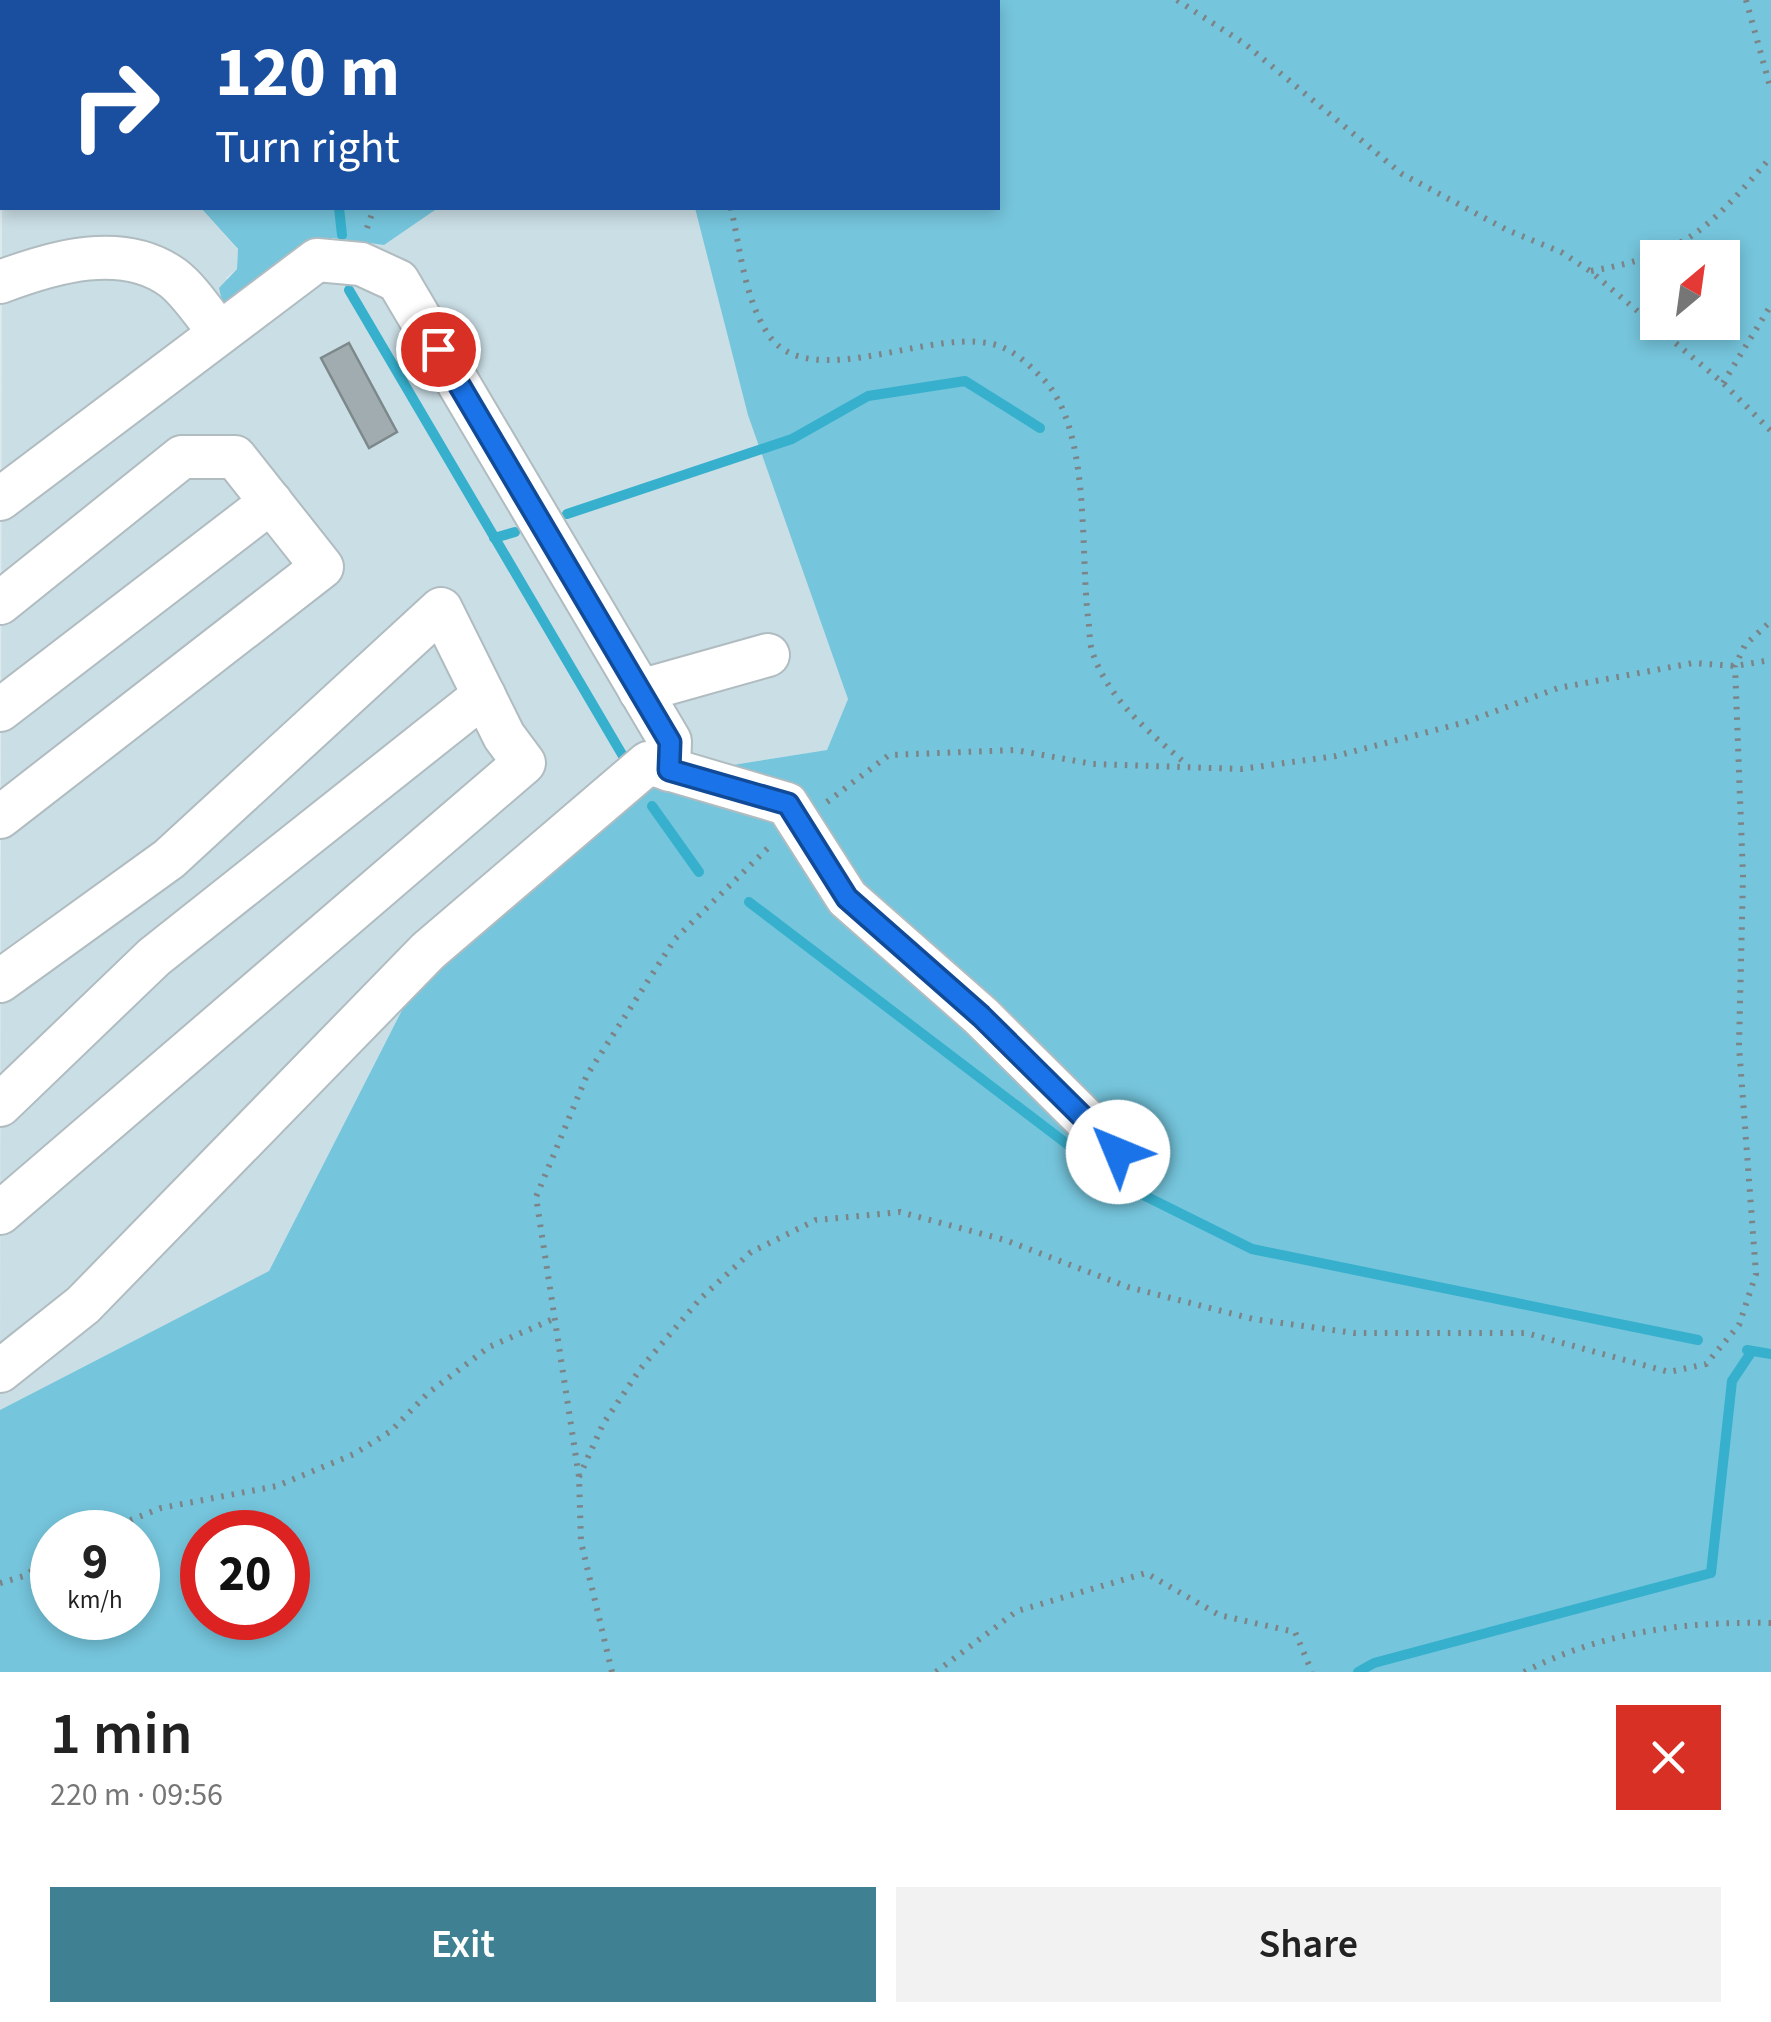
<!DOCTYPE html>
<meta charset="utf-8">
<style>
body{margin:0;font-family:"Source Sans 3",sans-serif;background:#f2f2f2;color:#222;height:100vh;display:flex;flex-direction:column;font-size:38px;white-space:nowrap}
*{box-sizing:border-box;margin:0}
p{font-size:32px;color:#767676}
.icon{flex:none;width:55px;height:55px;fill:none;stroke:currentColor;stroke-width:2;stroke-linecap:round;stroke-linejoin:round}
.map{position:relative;height:1672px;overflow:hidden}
.sheet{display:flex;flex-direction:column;background:#fff;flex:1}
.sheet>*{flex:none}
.banner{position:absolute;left:0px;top:0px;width:1000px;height:210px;box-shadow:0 5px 15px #0003;background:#1a4fa0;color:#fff;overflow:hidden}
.needle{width:65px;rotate:29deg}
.controls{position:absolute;left:1640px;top:240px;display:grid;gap:20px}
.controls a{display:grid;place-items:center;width:100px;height:100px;border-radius:0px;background:#fff;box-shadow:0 5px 15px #0003;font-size:50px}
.speed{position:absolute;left:30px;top:1510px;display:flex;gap:20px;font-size:50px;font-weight:700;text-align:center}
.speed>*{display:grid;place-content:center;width:130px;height:130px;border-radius:50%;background:#fff;box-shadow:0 5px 15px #0003;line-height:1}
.speed small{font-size:25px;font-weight:400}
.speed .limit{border:15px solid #d22;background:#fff;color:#111}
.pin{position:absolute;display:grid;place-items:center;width:85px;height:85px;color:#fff;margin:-42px;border:5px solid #fff;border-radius:50%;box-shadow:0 2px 10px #0007}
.me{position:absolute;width:110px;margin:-55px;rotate:315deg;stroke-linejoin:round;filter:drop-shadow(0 0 8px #0008)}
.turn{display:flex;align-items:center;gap:35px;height:210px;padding:0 50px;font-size:45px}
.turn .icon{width:130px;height:130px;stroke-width:2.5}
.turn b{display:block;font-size:70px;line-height:85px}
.round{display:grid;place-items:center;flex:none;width:105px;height:105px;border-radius:0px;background:#f2f2f2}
.headline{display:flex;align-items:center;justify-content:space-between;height:170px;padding:0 50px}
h1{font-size:60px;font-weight:600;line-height:75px}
.primary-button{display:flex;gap:20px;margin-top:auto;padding:20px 50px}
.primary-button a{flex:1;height:115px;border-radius:0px;background:#3f8092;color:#fff;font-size:40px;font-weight:600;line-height:115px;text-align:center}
.primary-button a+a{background:#f2f2f2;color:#222}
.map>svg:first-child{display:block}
.built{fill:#cadee5}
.green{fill:#75c5dc;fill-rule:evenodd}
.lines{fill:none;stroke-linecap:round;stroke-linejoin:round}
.stream{stroke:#36b0cd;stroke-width:10}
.building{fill:#a1acb0;stroke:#7d888b;stroke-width:2.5}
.minor-casing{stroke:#b0bcc0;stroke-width:46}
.path{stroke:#7c8487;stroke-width:6;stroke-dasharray:2.5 8;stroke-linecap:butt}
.minor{stroke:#fff;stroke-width:42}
.route-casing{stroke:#114b97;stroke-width:25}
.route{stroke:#1a73e8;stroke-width:18}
</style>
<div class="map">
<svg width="1771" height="1672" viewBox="0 0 1771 1672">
<rect width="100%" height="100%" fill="#dde9ed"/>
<path class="built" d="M2 201V208H201L238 250 237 269 226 278 238 302 332 238 384 245 438 208H702L848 699 827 750 645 779 425 965 269 1271 0 1410Z"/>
<g class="green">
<path d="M612 0H1771V1672H0V1410L269 1271 425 965 645 779 827 750 848 699 748 415 695 208H998V2H608ZM1658 258H1722V322H1658ZM52 1532H138V1618H52ZM202 1532H288V1618H202Z"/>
<path d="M201 208H438L384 245 332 238 238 302 222 301 219 288 237 269 238 249Z"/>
</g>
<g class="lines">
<g class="stream">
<path d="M161 0 162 2"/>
<path d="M339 208 342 235"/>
<path d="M349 290 623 756"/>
<path d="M567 514 792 439 868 396 965 381 1040 428"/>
<path d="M494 538 515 532"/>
<path d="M652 806 699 872"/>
<path d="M749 902 1117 1182 1252 1249 1698 1340"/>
<path d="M1747 1350 1771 1354"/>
<path d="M1358 1672 1374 1663 1711 1573 1732 1381 1752 1351"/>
</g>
</g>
<path class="building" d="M349 343 397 432 369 448 321 358Z"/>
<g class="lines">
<defs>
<g id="minor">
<path d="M0 282C53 262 123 241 173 278 190 291 205 315 219 332"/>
<path d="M0 499 317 260 361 264 398 281 670 741 669 770"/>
<path d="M0 603 182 457H235L322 567 0 817"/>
<path d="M640 691 768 655"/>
<path d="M0 710 271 502"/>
<path d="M0 981 169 859 441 609 504 736 524 763 0 1213"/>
<path d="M0 1105 154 957 484 695"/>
<path d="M0 1371 83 1305 428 951 648 763 787 804 847 898 981 1016 1119 1153"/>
</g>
</defs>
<use href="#minor" class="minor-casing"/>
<g class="path">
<path d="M120 0 121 2"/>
<path d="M694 0V2"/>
<path d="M1177 0 1245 44 1402 174 1507 230 1561 252 1590 271 1723 383 1771 431"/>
<path d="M1746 0 1771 90"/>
<path d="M615 2 617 0"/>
<path d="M0 141H2"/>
<path d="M731 208C740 248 744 295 766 331 807 401 941 319 1004 348 1020 355 1033 369 1045 381 1091 432 1080 551 1088 617 1090 629 1089 644 1093 654 1110 701 1149 732 1185 763"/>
<path d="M367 228 374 208"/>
<path d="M1591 271C1687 254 1709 228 1771 157"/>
<path d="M1723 383 1771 305"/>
<path d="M827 802 889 755 1015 750 1093 764 1241 769 1336 756 1466 722 1558 688 1693 663 1735 666 1771 660"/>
<path d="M579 1477 603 1424 641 1368 700 1299 751 1252 816 1220 900 1212 1005 1240 1128 1287 1253 1319 1354 1333H1526L1669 1372 1706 1364 1739 1325 1756 1274 1739 1046 1743 876 1735 666 1745 645 1771 621"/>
<path d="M101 1532 161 1508 277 1486 354 1454 391 1431 427 1394 489 1347 553 1319"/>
<path d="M0 1583 24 1576 52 1558"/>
<path d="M612 1672 581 1542 579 1477 536 1197 587 1075 675 939 773 843"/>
<path d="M936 1672 1017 1611 1146 1573 1219 1615 1295 1632 1312 1672"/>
<path d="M1524 1672C1601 1632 1686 1621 1771 1623"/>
</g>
<use href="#minor" class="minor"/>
</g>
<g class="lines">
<defs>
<path id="route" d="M438 349 670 742 669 770 788 804 847 898 981 1016 1118 1152"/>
</defs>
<use href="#route" class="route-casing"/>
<use href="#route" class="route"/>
</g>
</svg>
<div class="controls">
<a><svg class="needle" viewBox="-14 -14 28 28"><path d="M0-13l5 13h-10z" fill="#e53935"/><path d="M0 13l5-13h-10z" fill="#767676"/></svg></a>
</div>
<div class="speed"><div>9<small>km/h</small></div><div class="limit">20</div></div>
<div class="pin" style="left:438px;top:349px;background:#d93025"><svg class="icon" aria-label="arrive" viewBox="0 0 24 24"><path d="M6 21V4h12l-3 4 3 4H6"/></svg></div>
<svg class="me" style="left:1118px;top:1152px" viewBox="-20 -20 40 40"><circle r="19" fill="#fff"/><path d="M0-13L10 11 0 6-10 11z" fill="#1a73e8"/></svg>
<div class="banner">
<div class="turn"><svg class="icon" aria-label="right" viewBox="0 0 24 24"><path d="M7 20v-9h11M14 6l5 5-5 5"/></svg><div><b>120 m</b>Turn right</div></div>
</div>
</div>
<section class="sheet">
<div class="headline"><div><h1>1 min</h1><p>220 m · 09:56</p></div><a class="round" style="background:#d93025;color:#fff"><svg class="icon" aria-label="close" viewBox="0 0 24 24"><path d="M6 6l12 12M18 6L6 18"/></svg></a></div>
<div class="primary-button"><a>Exit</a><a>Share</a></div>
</section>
